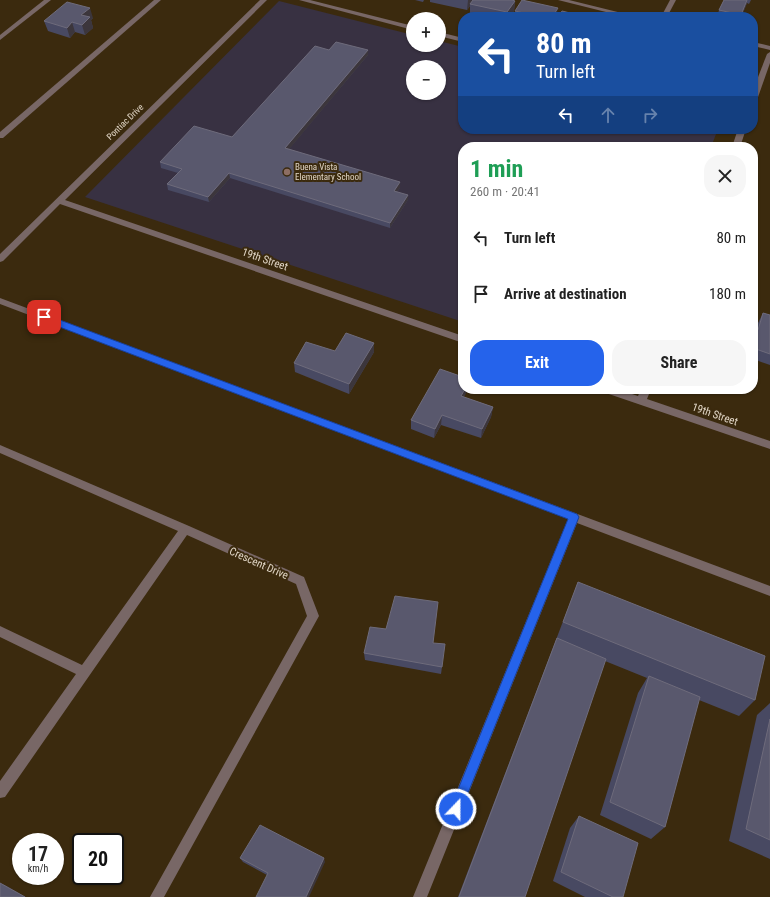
<!DOCTYPE html>
<meta charset="utf-8">
<style>
body{margin:0;font-family:"Roboto Condensed",sans-serif;background:#f6f6f6;color:#222;height:100vh;display:flex;flex-direction:column;font-size:15px;white-space:nowrap}
*{box-sizing:border-box;margin:0}
p{font-size:13px;color:#767676}
.icon{flex:none;width:22px;height:22px;fill:none;stroke:currentColor;stroke-width:2;stroke-linecap:round;stroke-linejoin:round}
.map{position:relative;flex:1;overflow:hidden}
.drawer{position:absolute;left:458px;top:142px;width:300px;height:252px;display:flex;flex-direction:column;background:#fff;border-radius:16px;box-shadow:0 1px 3px #0004}
.drawer>*{flex:none}
.guide{position:absolute;left:458px;top:12px;width:300px;height:122px;border-radius:16px;box-shadow:0 1px 3px #0004;background:#1a4fa0;color:#fff;overflow:hidden}
.fabs{position:absolute;left:406px;top:12px;display:grid;gap:8px}
.fabs a{display:grid;place-items:center;width:40px;height:40px;border-radius:50%;background:#fff;box-shadow:0 1px 3px #0004;font-size:20px}
.speed{position:absolute;left:12px;top:833px;display:flex;gap:8px;font-size:20px;font-weight:700;text-align:center}
.speed>*{display:grid;place-content:center;width:52px;height:52px;border-radius:50%;background:#fff;box-shadow:0 1px 3px #0004;line-height:1}
.speed small{font-size:10px;font-weight:400}
.speed .limit{border:2px solid #111;border-radius:6px;background:#fff;color:#111}
.pin{position:absolute;display:grid;place-items:center;width:34px;height:34px;color:#fff;margin:-17px;border-radius:8px;box-shadow:0 2px 6px #0006}
.me{position:absolute;width:44px;margin:-22px;rotate:22deg;stroke-linejoin:round;filter:drop-shadow(0 0 3px #0008)}
.turn{display:flex;align-items:center;gap:14px;height:84px;padding:0 12px;font-size:18px}
.turn .icon{width:52px;height:52px;stroke-width:2.5}
.turn b{display:block;font-size:28px;line-height:34px}
.lanes{display:flex;align-items:center;height:38px;padding:0 12px;background:#0003;justify-content:center;gap:20px;direction:ltr}
.lanes .off{opacity:.35}
.round{display:grid;place-items:center;flex:none;width:42px;height:42px;border-radius:16px;background:#f6f6f6}
.summary{display:flex;align-items:center;justify-content:space-between;height:68px;padding:0 12px}
h1{font-size:24px;font-weight:700;line-height:30px;color:#1e9e55}
.action{display:flex;gap:8px;margin-top:auto;padding:8px 12px}
.action a{flex:1;height:46px;border-radius:16px;background:#2563eb;color:#fff;font-size:16px;font-weight:700;line-height:46px;text-align:center}
.action a+a{background:#f6f6f6;color:#222}
ul{padding:0;list-style:none}
li{display:flex;align-items:center;gap:12px;height:56px;padding:0 12px}
li div{flex:1}
li b{display:block;font-size:15px}
li em{font-style:normal}
.map>svg:first-child{display:block}
.education{fill:#383142;fill-rule:evenodd}
.lines{fill:none;stroke-linecap:round;stroke-linejoin:round}
.minor{fill:#786766;fill-rule:evenodd}
.wall{fill:#484962}
.shaded-wall{fill:#3c363c}
.building{fill:#59586d;stroke:#6e6b7b}
.route{fill:#2563eb;stroke:#184099}
.education-dot{fill:#8d6e63;stroke:#3b2a0e;stroke-width:1.5}
.labels{text-anchor:middle;stroke-width:4;stroke-linejoin:round;paint-order:stroke}
.far-street-label{font-size:9px;fill:#e0d5c5;stroke:#3b2a0e}
.far-poi-label{font-size:9px;fill:#e0d5c5;stroke:#3b2a0e;text-anchor:start}
.street-label{font-size:11px;fill:#e0d5c5;stroke:#3b2a0e}
</style>
<div class="map">
<svg width="770" height="897" viewBox="0 0 770 897">
<rect width="100%" height="100%" fill="#3b2a0e"/>
<path class="education" d="M279 1 413 35V45H439V41L463 47V129H718L711 147H463V322L85 197ZM413 67H439V93H413Z"/>
<g class="lines">
<g class="minor">
<path d="M44 0H51L0 40V35Z"/>
<path d="M154 0H161L3 138H0V132Z"/>
<path d="M260 0H267L65 200 463 336V343L60 204 3 261 0 262V254Z"/>
<path d="M299 0H310L413 26V30Z"/>
<path d="M558 0H569L638 17H626Z"/>
<path d="M670 0H676L667 17H661Z"/>
<path d="M439 32 463 38V42L439 36Z"/>
<path d="M753 42 770 46V50L753 46Z"/>
<path d="M770 52V63L757 100 753 102V90L767 54Z"/>
<path d="M738 129H746L740 147H732Z"/>
<path d="M0 298 770 586V596L577 523 427 897H413L568 519 0 304Z"/>
<path d="M601 389H617L638 396 641 389H651L647 399 770 441V449L603 392Z"/>
<path d="M0 445 189 526 304 577 319 616 164 897H150L307 616 296 584 187 535 5 797 0 798V781L76 674 0 637V626L82 665 178 531 0 453Z"/>
</g>
</g>
<g class="wall">
<path d="M415 0H424L423 2Z"/>
<path d="M430 0H512L515 1 514 11 509 17H481L470 14V6L467 10 430 2Z"/>
<path d="M724 0H751L749 4 747 3 741 17H717L719 10Z"/>
<path d="M515 11 556 17H514Z"/>
<path d="M93 18 91 20 93 28 85 35 75 32 70 38 48 31 44 21Z"/>
<path d="M329 50 368 55 289 149 400 188 397 192 408 200 390 228 230 178 209 202 168 190 167 184 178 173 161 168 160 162 232 137Z"/>
<path d="M763 313 770 315V365L753 359V328L756 329 758 323Z"/>
<path d="M374 343V352L349 394 295 372 294 363 335 351Z"/>
<path d="M464 397 493 407 491 417 481 438 441 425 434 438 411 429V420Z"/>
<path d="M578 582 755 700 739 716 699 700 665 827 651 839 600 815 638 693 647 678 605 661 525 897H458Z"/>
<path d="M433 643 442 667 441 674 365 660 364 653Z"/>
<path d="M770 703V859L729 841 757 715Z"/>
<path d="M579 816 623 897H585L553 881 570 828Z"/>
<path d="M240 858 325 862 267 875 243 862Z"/>
</g>
<g class="shaded-wall">
<path d="M468 0H474L470 4V6L467 10Z"/>
<path d="M747 0 746 6 741 17H740Z"/>
<path d="M515 1 514 11 509 17H506L507 12Z"/>
<path d="M90 8 93 18 91 20 93 28 85 35 82 25 81 15Z"/>
<path d="M558 8 556 17H552Z"/>
<path d="M72 22 75 32 70 38 67 28Z"/>
<path d="M368 50V55L286 153 285 148Z"/>
<path d="M229 173 230 178 209 202 208 197Z"/>
<path d="M400 182V188L394 196V191Z"/>
<path d="M408 195V200L390 228V223Z"/>
<path d="M374 343V352L349 394V384Z"/>
<path d="M465 389H468L460 406 461 396Z"/>
<path d="M493 407 491 417 481 438 482 429Z"/>
<path d="M442 415 441 425 434 438 435 429Z"/>
<path d="M324 858 325 862 309 897H306Z"/>
<path d="M0 883 5 885 26 897H25Z"/>
</g>
<g class="building">
<path d="M473 0H512L515 1 507 12 470 4Z"/>
<path d="M522 0 558 8 552 17H541L515 11Z"/>
<path d="M724 0H747L741 15 719 10Z"/>
<path d="M67 2 90 8 81 15 90 17 82 25 72 22 67 28 44 21Z"/>
<path d="M562 11 586 17H558Z"/>
<path d="M336 42 368 50 285 148 400 182 394 191 408 195 390 223 229 173 208 197 167 184 182 169 160 162 194 126 232 137 315 46 329 50Z"/>
<path d="M763 313 770 315V354L753 348V328L758 330Z"/>
<path d="M346 333 374 343 349 384 294 363 306 342 335 351Z"/>
<path d="M440 369 463 377V389H465L461 396 493 407 482 429 442 415 435 429 411 420Z"/>
<path d="M578 582 765 656 755 700 563 622Z"/>
<path d="M395 596 438 602 433 643 445 644 442 667 364 653 370 627 386 629Z"/>
<path d="M557 638 606 659 525 897H459Z"/>
<path d="M649 676 700 697 665 827 610 802Z"/>
<path d="M770 719V840L746 829Z"/>
<path d="M579 816 638 843 623 897H613L561 872Z"/>
<path d="M260 825 324 858 306 897H256L268 873 240 858Z"/>
<path d="M0 883 25 897H0Z"/>
</g>
<path class="route" d="M44 314 577 514 579 517 460 813 456 815 451 813 450 809 568 519 41 320 40 317Z"/>
<circle class="education-dot" cx="287" cy="172" r="4"/>
<g class="labels">
<g class="far-street-label">
<text transform="translate(125 122) rotate(-44)" y="3">Pontiac Drive</text>
</g>
<g class="far-poi-label">
<text x="295" y="170">Buena Vista<tspan x="295" dy="10">Elementary School</tspan></text>
</g>
<g class="street-label">
<text transform="translate(265 259) rotate(19)" y="4">19th Street</text>
<text transform="translate(715 414) rotate(19)" y="4">19th Street</text>
<text transform="translate(259 563) rotate(24)" y="4">Crescent Drive</text>
</g>
</g>
</svg>
<div class="fabs">
<a>+</a>
<a>−</a>
</div>
<div class="speed"><div>17<small>km/h</small></div><div class="limit">20</div></div>
<div class="pin" style="left:44px;top:317px;background:#d93025"><svg class="icon" aria-label="arrive" viewBox="0 0 24 24"><path d="M6 21V4h12l-3 4 3 4H6"/></svg></div>
<svg class="me" style="left:456px;top:809px" viewBox="-20 -20 40 40"><circle r="17" fill="#2563eb" stroke="#fff" stroke-width="3"/><path d="M0-11L8 9 0 5-8 9z" fill="#fff"/></svg>
<div class="guide">
<div class="turn"><svg class="icon" aria-label="left" viewBox="0 0 24 24"><path d="M17 20v-9H6M10 6l-5 5 5 5"/></svg><div><b>80 m</b>Turn left</div></div>
<div class="lanes"><svg class="icon" aria-label="left" viewBox="0 0 24 24"><path d="M17 20v-9H6M10 6l-5 5 5 5"/></svg><svg class="icon off" aria-label="ahead" viewBox="0 0 24 24"><path d="M12 20V5M6 11l6-6 6 6"/></svg><svg class="icon off" aria-label="right" viewBox="0 0 24 24"><path d="M7 20v-9h11M14 6l5 5-5 5"/></svg></div>
</div>
<section class="drawer">
<div class="summary"><div><h1>1 min</h1><p>260 m · 20:41</p></div><a class="round"><svg class="icon" aria-label="close" viewBox="0 0 24 24"><path d="M6 6l12 12M18 6L6 18"/></svg></a></div>
<ul>
<li><svg class="icon" aria-label="left" viewBox="0 0 24 24"><path d="M17 20v-9H6M10 6l-5 5 5 5"/></svg><div><b>Turn left</b></div><em>80 m</em></li>
<li><svg class="icon" aria-label="arrive" viewBox="0 0 24 24"><path d="M6 21V4h12l-3 4 3 4H6"/></svg><div><b>Arrive at destination</b></div><em>180 m</em></li>
</ul>
<div class="action"><a>Exit</a><a>Share</a></div>
</section>
</div>
